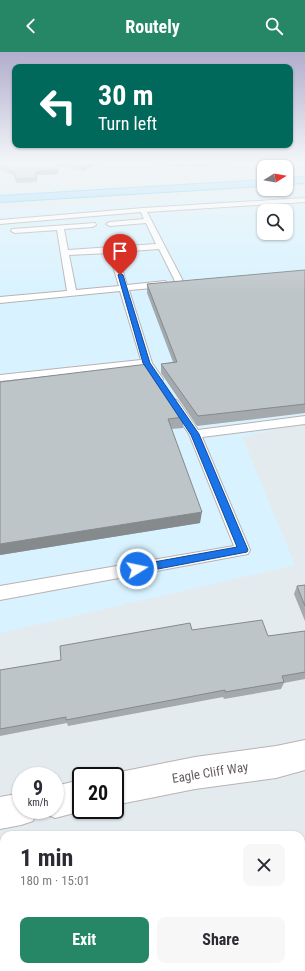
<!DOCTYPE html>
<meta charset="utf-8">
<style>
body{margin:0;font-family:"Roboto Condensed",sans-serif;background:#f7f7f7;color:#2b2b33;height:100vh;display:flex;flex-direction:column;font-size:15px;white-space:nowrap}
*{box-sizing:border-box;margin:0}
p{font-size:13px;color:#7c7c81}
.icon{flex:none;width:22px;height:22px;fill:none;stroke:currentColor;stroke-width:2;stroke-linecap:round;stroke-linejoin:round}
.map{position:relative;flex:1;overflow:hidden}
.side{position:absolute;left:0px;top:779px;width:305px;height:140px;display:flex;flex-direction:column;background:#fff;border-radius:12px 12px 0 0;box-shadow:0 1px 3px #0004}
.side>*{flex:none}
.hud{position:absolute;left:12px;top:12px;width:281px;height:84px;border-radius:8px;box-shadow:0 1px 3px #0004;background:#00695c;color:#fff;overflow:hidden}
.needle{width:26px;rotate:79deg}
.buttons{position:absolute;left:257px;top:108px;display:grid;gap:8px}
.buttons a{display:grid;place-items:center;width:36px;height:36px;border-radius:8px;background:#fff;box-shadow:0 1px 3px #0004;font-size:20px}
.speed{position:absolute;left:12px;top:715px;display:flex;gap:8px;font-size:20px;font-weight:700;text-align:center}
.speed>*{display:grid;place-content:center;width:52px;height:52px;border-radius:50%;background:#fff;box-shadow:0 1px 3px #0004;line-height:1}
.speed small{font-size:10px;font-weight:400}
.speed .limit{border:2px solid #111;border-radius:6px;background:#fff;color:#111}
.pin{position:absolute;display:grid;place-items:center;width:34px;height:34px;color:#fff;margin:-41px -17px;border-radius:50% 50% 50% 0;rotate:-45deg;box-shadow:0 0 4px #0007}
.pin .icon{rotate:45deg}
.me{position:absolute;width:44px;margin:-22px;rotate:80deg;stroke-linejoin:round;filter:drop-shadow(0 0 3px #0008)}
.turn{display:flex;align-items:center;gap:14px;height:84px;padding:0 20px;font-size:18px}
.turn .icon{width:52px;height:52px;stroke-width:2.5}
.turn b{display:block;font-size:28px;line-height:34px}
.round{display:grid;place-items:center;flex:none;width:42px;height:42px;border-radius:8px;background:#f7f7f7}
.headline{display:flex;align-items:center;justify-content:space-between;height:68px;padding:0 20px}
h1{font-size:24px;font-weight:700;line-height:30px}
.cta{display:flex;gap:8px;margin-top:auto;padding:8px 20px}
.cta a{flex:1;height:46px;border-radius:8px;background:#268767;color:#fff;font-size:16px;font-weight:700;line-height:46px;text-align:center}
.cta a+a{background:#f7f7f7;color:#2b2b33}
header{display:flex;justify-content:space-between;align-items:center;height:52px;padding:0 20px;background:#268767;color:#fff;font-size:18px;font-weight:700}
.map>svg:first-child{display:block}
.commercial{fill:#d8f3ff;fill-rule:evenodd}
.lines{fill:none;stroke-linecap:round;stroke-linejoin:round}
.lane-casing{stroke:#b9b2b1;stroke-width:2}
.street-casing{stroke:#b9b2b1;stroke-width:2}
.primary-casing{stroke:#4ecefc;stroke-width:2}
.lane{fill:#fff;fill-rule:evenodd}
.street{fill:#fff;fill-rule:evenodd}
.primary{fill:#a8ddff;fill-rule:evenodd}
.wall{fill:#a3a9ac}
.shaded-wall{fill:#858a8c}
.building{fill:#bec5c8;stroke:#858a8c}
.route{fill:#1a73e8;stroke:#114b97}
.labels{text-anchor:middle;stroke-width:3;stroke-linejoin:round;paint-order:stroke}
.near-street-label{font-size:13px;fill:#655c5b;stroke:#fff}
</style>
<header><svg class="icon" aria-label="back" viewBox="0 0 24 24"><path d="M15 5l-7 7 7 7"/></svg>Routely<svg class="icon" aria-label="search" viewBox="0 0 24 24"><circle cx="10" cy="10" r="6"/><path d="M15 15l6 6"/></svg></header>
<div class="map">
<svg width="305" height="919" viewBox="0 0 305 919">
<rect width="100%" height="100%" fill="#e3ebef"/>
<path class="commercial" d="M305 138V370L242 385 295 513 0 581V157ZM264 159H286V181H264Z"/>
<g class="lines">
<defs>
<g id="lane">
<path d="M305 146V150L147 160 184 231 183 233 180 234 176 231 159 197 117 200 127 233 165 229 169 232 165 235 129 238 152 311 163 327 162 329H154L144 314 0 329V323L141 308 120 239 0 251V245L67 239 57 178 15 181 11 179 12 177 95 171 96 173 92 175 64 177 68 198 156 192 146 171 110 174 106 172 110 170 144 167 141 160 0 172V168L143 156ZM109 201 119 234 76 238 69 203Z"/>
<path d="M174 347 178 349 198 378 305 364V372L202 385 250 498 248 502 0 548V534L234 494 189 382 168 351 170 349Z"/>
</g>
<g id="street">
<path d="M305 688V718L276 726 195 737 115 753V724H108L115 721 195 705 276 694Z"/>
<path d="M81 728V758H86L55 766 44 761 42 758H55V734Z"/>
<path d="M21 741V758H37L33 769 21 773 0 777V745Z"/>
</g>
<g id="primary">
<path d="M305 125V131L286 132V126Z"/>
<path d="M264 128V134L0 150V144Z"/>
</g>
</defs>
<use href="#lane" class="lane-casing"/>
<use href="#street" class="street-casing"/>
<use href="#primary" class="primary-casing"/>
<use href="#lane" class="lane"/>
<use href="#street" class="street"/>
<use href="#primary" class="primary"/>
</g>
<g class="wall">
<path d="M0 111H102L82 119 59 114 58 122 37 123V130L16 131 15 124 0 118Z"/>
<path d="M152 111H231L205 114V116L182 114 179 116Z"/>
<path d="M305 218V361L197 374 161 321V312L173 310 147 241V232Z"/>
<path d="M0 330 184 365 183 376 171 377 200 471 0 503Z"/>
<path d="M305 533V569L294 542 297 534Z"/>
<path d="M192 578 268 584 305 579V627L284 631 281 637 224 647 223 645 68 674 67 671 0 684V618L61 608Z"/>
<path d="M96 915H239L222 919H97Z"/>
</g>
<g class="shaded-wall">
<path d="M59 111 58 122 37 123V130L36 119Z"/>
<path d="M92 111H102L82 119V115Z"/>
<path d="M182 111V114L179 116V112Z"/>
<path d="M205 111H231L205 114V116Z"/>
<path d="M202 460 200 471 0 503V492Z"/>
<rect x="58" y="915" width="3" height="4"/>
</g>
<g class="building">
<path d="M0 111H58V117L36 119V126L15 127 16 120 0 114Z"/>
<path d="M66 111H92L82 115Z"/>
<path d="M305 218V352L198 364 161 312 177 310 147 232Z"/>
<path d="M148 312 184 365 168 367 202 460 0 492V330Z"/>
<path d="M305 533V554L297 534Z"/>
<path d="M262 568 268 584 305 579V620L282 624 284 630 225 640V638L66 668V665L0 677V618L61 608 60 594 190 571 192 578Z"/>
<path d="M305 792V899L301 900V793Z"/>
<path d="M4 842V915H58V919H0V843Z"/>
<path d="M96 915H236L219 919H97Z"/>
</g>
<linearGradient id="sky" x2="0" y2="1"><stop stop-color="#b1adcd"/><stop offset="0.46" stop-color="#f2f6f8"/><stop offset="1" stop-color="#f2f6f8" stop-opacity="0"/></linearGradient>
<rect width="305" height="240" fill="url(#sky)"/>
<path class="route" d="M120 221 123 223 150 311 199 382 248 498 247 500 137 521 133 519 132 517 133 514 137 513 237 495 191 383 143 311 118 223Z"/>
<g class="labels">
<g class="near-street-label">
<text transform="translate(210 720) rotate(-9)" y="5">Eagle Cliff Way</text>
</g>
</g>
</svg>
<div class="buttons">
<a><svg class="needle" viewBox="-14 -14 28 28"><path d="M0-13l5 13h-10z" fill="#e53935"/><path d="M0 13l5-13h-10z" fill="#7c7c81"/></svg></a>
<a><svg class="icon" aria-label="search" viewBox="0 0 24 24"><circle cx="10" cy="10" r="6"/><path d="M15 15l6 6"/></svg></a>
</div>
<div class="speed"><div>9<small>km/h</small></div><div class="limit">20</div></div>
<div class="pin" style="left:120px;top:223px;background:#d93025"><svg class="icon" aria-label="arrive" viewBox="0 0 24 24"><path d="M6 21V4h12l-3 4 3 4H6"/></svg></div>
<svg class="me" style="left:137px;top:517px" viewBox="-20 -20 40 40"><circle r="17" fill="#1a73e8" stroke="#fff" stroke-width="3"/><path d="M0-11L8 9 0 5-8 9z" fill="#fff"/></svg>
<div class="hud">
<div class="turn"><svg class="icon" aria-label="left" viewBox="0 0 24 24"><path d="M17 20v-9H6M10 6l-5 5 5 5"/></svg><div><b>30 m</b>Turn left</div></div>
</div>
<section class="side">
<div class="headline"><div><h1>1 min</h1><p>180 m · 15:01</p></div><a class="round"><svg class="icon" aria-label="close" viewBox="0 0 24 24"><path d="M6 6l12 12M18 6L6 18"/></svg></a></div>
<div class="cta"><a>Exit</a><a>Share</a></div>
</section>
</div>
